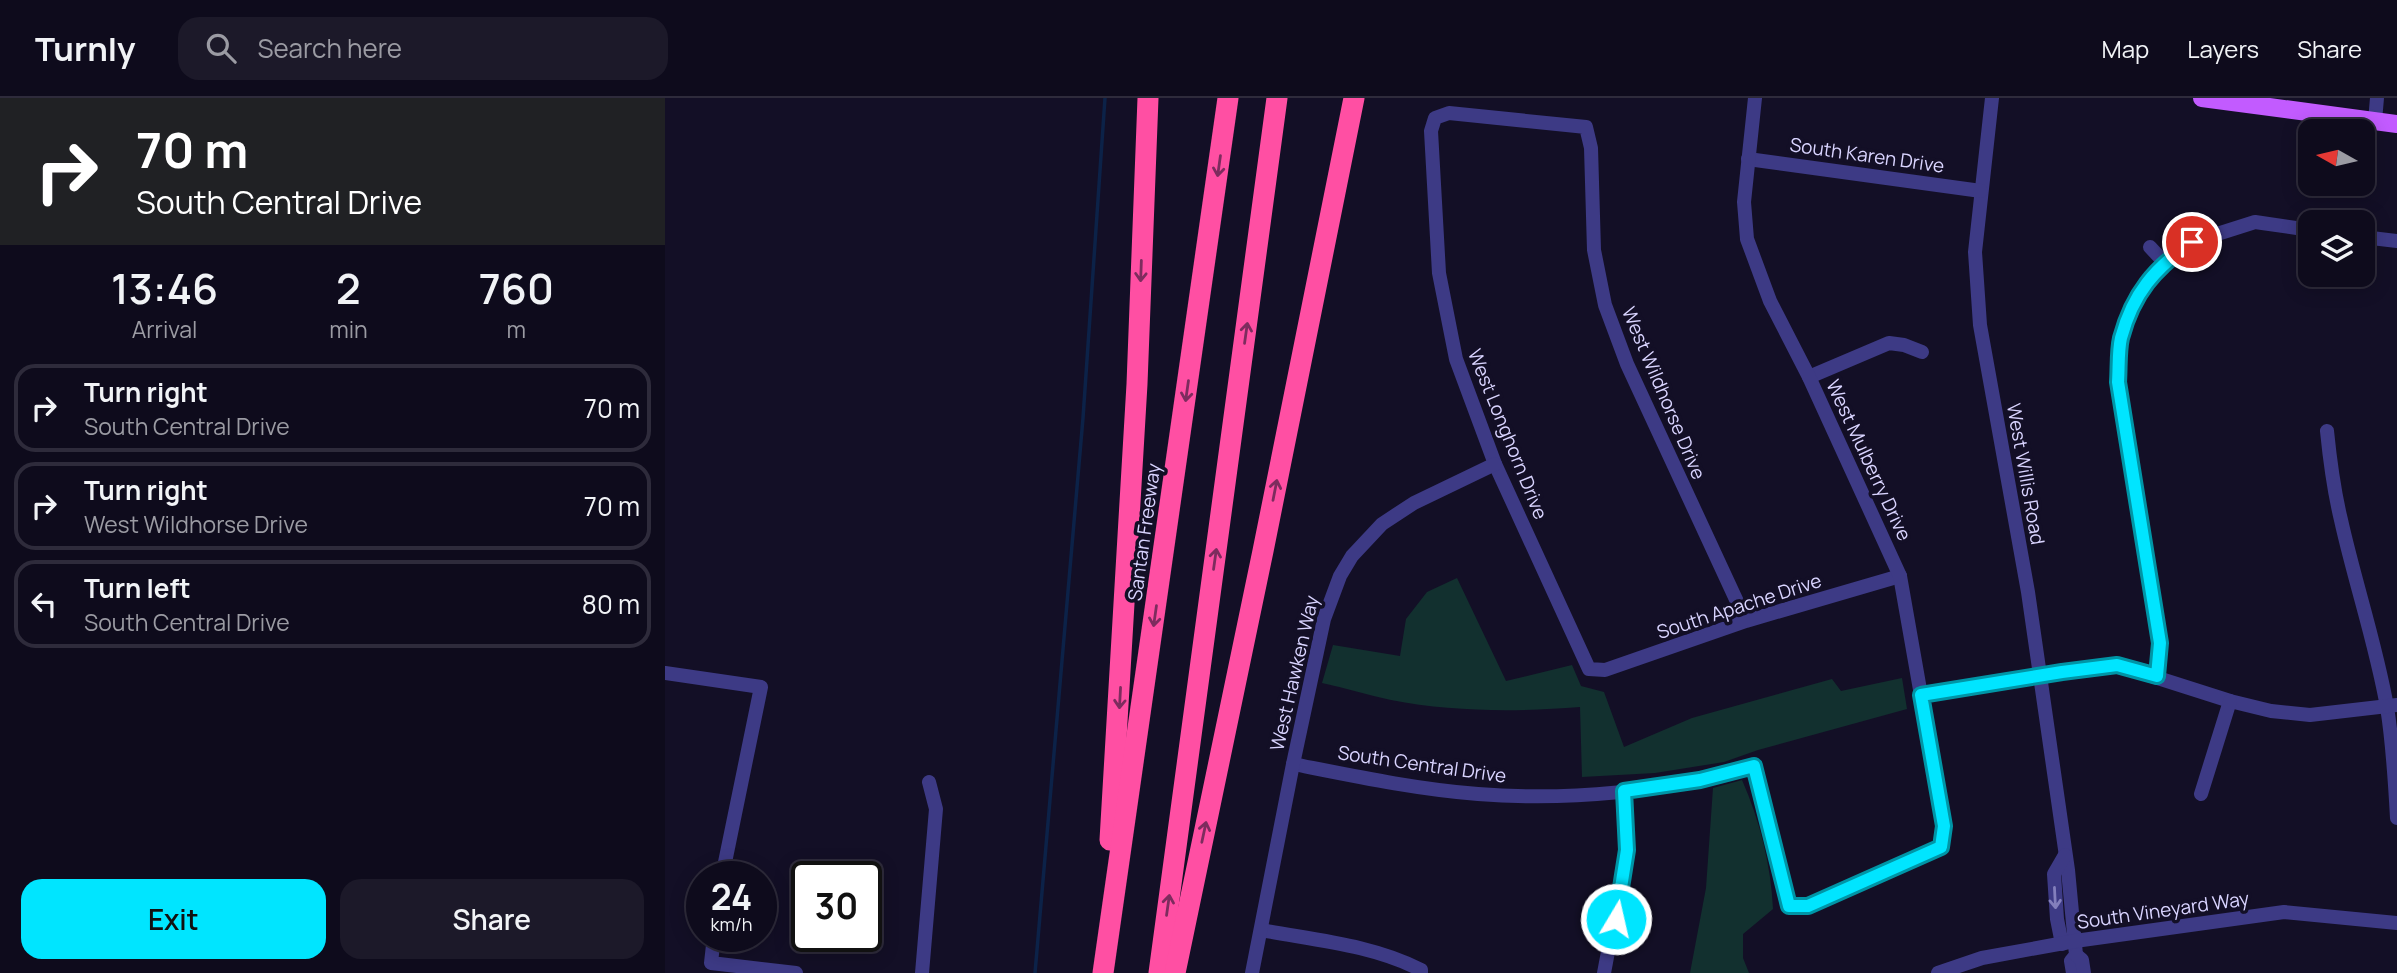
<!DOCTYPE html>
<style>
body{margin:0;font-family:Manrope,sans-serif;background:#1c1929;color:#f1f3f6;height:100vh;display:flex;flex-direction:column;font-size:26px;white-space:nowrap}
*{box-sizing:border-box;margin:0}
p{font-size:23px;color:#9b9ba3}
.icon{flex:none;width:38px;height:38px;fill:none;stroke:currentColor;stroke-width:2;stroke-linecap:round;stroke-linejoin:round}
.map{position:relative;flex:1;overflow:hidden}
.sheet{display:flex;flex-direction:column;background:#0e0b1c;width:665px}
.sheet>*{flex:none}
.guide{background:#202124;color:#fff;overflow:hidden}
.needle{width:46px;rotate:278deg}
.tools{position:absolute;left:1633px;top:21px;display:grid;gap:14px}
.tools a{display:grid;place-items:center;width:77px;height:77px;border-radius:14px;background:#0e0b1c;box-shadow:0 4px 18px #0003,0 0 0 2px #2e2b3b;font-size:35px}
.speed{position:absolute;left:21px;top:763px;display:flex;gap:14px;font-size:35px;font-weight:700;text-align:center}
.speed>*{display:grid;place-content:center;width:91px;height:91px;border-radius:50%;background:#0e0b1c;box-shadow:0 4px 18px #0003,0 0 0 2px #2e2b3b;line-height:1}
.speed small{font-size:18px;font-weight:400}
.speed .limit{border:4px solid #111;border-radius:10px;background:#fff;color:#111}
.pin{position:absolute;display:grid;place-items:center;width:60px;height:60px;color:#fff;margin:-30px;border:4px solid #fff;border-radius:50%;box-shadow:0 2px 7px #0007}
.me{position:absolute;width:77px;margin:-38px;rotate:9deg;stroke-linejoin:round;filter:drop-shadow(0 0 5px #0008)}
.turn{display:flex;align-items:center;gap:24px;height:147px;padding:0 21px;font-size:32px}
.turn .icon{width:91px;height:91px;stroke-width:2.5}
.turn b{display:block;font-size:49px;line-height:60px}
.eta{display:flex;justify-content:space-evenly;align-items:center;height:119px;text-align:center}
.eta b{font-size:42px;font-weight:600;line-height:49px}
.button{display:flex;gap:14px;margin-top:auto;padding:14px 21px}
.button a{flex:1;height:80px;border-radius:21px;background:#00e5ff;color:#111;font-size:28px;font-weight:600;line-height:80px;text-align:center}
.button a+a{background:#1c1929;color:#f1f3f6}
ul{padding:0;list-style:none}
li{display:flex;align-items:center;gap:21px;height:88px;margin:0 14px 10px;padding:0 7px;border:4px solid #2e2b3b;border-radius:21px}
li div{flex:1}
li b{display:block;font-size:26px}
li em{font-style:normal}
header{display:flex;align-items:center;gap:42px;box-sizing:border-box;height:98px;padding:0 35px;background:#0e0b1c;border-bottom:2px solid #2e2b3b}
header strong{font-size:33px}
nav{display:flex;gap:38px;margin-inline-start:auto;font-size:24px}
.search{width:490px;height:63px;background:#1c1929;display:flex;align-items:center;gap:18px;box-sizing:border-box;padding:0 24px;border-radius:21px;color:#9b9ba3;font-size:26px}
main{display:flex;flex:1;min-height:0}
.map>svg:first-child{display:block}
.green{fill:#12302f}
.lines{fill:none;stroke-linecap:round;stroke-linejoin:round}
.stream{stroke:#0c2248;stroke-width:3.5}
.minor{stroke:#3d3a85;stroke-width:14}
.major{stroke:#c25bff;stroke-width:18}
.highway{stroke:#ff4fa3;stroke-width:21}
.oneway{stroke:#7d2c5e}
.oneway2{stroke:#837fbc}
.route-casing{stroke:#0095a6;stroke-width:18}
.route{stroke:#00e5ff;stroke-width:12}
.labels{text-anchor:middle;stroke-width:7;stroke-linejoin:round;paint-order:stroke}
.street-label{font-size:19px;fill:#d9d4ff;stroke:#130f26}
</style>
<header>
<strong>Turnly</strong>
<div class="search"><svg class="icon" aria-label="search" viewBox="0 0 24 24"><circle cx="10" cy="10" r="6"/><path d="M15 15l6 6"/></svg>Search here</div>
<nav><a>Map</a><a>Layers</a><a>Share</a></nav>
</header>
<main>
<section class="sheet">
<div class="guide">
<div class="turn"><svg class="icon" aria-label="right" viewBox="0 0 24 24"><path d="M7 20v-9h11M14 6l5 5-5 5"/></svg><div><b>70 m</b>South Central Drive</div></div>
</div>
<div class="eta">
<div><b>13:46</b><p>Arrival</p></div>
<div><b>2</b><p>min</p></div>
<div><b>760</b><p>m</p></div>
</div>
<ul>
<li><svg class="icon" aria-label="right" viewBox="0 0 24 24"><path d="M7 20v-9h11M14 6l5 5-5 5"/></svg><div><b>Turn right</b><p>South Central Drive</p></div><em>70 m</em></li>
<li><svg class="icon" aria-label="right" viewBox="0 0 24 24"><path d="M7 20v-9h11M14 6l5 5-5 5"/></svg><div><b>Turn right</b><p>West Wildhorse Drive</p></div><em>70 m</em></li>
<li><svg class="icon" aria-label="left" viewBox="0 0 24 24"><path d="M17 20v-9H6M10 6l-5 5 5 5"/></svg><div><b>Turn left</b><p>South Central Drive</p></div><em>80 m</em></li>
</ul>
<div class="button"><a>Exit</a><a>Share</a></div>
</section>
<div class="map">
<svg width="1732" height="875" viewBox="0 0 1732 875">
<rect width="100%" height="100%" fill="#130f26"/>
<g class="green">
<path d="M792 480 841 583 907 567 916 588 939 594 959 649 1027 620 1167 581 1176 593 1237 580 1242 611 1093 652 1059 664 990 675 917 679 915 609C853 614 787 614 726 602 703 597 680 590 657 585L668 547 735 558 741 521 762 494Z"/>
<path d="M1077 682C1095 723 1106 767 1108 811L1078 836V860L1084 875H1025L1041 790 1048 690Z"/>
</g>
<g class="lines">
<path class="stream" d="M370 875 418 320 440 0"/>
<g class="minor">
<path d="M1327 0 1310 154 1315 227 1363 494 1403 772 1411 857 1406 863 1408 875"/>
<path d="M1710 23 1712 0"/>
<path d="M1083 61 1316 93"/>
<path d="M1698 139 1732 143"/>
<path d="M1485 149 1499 164"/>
<path d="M1144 279 1224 245 1239 247 1257 254"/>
<path d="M1662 333C1665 363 1669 393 1676 422 1690 485 1711 546 1722 609 1728 646 1730 683 1732 720"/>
<path d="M1081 523 962 266 940 207 929 152 926 50 921 29 784 15 770 20 766 33 774 175 791 261 830 366 924 571 940 572 1081 523 1235 478"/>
<path d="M0 575 96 589 57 779"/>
<path d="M1491 578 1495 545 1453 284 1456 241 1471 199 1499 164 1527 144 1590 124 1645 132"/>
<path d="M1257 598 1397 574 1452 567 1565 603 1606 613 1645 617 1732 607"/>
<path d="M628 666C689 678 750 691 813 696 901 703 1004 694 1089 668L1124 808H1143L1276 749 1279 728 1235 478 1144 279 1105 203 1082 141 1079 104 1090 0"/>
<path d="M1536 696 1565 603"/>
<path d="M596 832C649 842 708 847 756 872V875"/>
<path d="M49 838 46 865 131 875"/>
<path d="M1397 846 1392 821 1389 776 1400 757"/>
<path d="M1411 857 1417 862 1419 875"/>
<path d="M257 875 271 711 264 684"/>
<path d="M587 875 628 666 659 521 675 478 687 458 717 426 749 405 830 366"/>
<path d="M939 875 962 753 959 693"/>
<path d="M1273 875 1317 860 1410 843 1619 814 1732 825"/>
</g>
<path class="major" d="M1537 0 1732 26"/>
<g class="highway">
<path d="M445 742 472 286 483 0"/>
<path d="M438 875 563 0"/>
<path d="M494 875 612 0"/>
<path d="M510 875 598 453 689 0"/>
</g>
</g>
<defs><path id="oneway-shaft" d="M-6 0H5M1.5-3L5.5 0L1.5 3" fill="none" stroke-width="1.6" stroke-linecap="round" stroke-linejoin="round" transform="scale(1.75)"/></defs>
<g class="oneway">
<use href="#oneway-shaft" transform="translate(554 68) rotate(98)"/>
<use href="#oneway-shaft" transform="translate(476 173) rotate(92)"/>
<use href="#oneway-shaft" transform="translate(581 235) rotate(-82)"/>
<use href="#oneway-shaft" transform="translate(522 293) rotate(98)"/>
<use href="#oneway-shaft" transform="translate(610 392) rotate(-79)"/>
<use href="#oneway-shaft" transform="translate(550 461) rotate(-82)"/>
<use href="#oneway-shaft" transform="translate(490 518) rotate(98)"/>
<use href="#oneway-shaft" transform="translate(455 600) rotate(93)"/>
<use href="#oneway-shaft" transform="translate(539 734) rotate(-78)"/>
<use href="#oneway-shaft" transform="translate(503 807) rotate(-82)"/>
</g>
<use class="oneway2" href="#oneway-shaft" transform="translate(1390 800) rotate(87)"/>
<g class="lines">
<defs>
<path id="route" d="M951 821 962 752 959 693 1035 682 1089 668 1124 808H1143L1276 749 1279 728 1256 597 1397 574 1452 567 1492 578 1495 545 1453 284C1454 270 1453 253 1456 240 1468 195 1490 170 1527 144"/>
</defs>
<use href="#route" class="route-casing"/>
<use href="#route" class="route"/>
</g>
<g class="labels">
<g class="street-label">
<text transform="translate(1202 57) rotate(8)" y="7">South Karen Drive</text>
<text transform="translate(999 295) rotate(67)" y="7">West Wildhorse Drive</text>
<text transform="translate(843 336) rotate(68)" y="7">West Longhorn Drive</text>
<text transform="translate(1204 362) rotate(65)" y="7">West Mulberry Drive</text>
<text transform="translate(1361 376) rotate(80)" y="7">West Willis Road</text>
<text transform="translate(479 434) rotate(-82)" y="7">Santan Freeway</text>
<text transform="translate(1074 508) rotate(-18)" y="7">South Apache Drive</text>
<text transform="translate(629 575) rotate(-77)" y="7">West Hawken Way</text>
<text transform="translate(757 666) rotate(8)" y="7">South Central Drive</text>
<text transform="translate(1498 812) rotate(-8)" y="7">South Vineyard Way</text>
</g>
</g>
</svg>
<div class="tools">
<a><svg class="needle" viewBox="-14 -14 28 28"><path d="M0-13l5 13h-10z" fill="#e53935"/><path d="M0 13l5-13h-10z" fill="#9b9ba3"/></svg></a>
<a><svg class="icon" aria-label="layers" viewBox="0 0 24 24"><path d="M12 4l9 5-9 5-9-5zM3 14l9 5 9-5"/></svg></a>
</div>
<div class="speed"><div>24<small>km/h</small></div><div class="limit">30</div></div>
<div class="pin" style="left:1527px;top:144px;background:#d93025"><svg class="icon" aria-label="arrive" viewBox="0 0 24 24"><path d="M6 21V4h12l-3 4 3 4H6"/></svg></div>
<svg class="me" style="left:951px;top:821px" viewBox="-20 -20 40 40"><circle r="17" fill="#00e5ff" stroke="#fff" stroke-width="3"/><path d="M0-11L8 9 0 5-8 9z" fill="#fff"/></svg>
</div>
</main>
